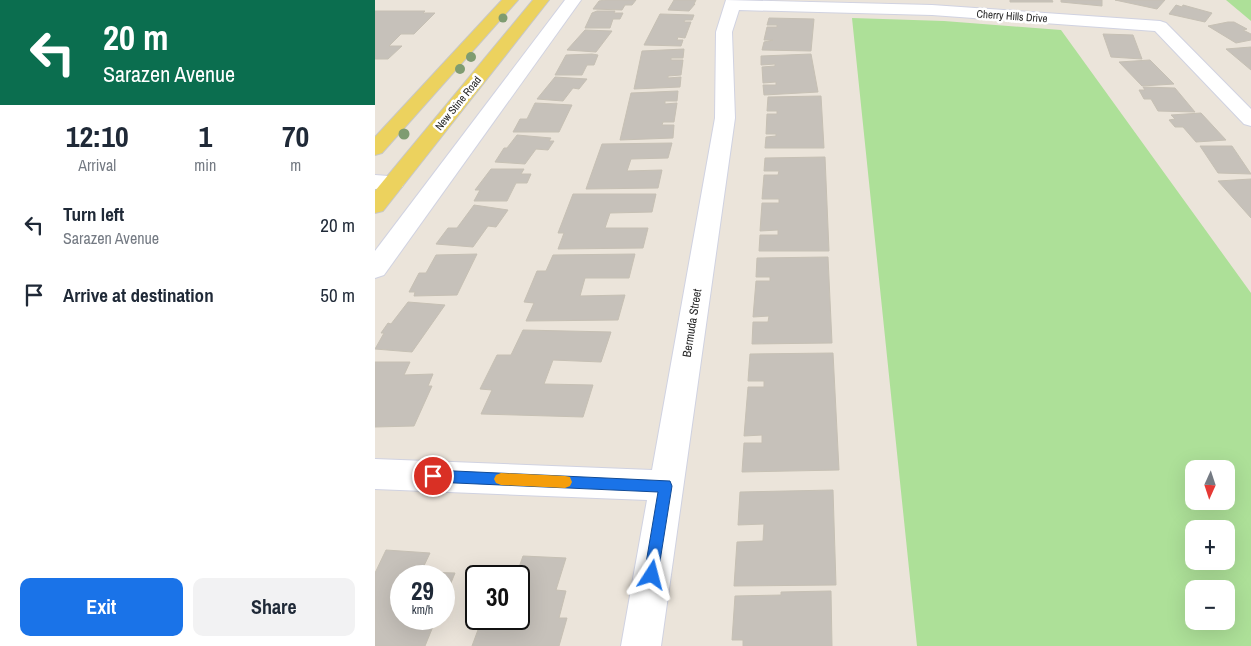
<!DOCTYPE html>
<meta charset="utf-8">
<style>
body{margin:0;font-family:"Archivo Narrow",sans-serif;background:#f2f2f3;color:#1f2937;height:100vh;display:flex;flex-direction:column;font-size:19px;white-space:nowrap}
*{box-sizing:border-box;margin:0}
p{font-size:16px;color:#747a83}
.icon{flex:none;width:28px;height:28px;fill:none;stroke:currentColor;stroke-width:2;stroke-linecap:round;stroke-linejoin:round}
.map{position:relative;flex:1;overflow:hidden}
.drawer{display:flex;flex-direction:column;background:#fff;width:375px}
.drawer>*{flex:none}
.top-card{background:#0b6e4f;color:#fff;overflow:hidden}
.needle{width:32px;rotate:183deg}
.buttons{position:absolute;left:810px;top:460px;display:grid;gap:10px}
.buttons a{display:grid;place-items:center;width:50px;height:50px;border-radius:10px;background:#fff;box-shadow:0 5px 20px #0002;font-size:25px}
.speed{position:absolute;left:15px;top:565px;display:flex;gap:10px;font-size:25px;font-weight:700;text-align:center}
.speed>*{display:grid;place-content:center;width:65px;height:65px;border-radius:50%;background:#fff;box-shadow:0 5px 20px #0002;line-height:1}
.speed small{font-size:12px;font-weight:400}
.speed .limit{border:2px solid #111;border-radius:8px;background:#fff;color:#111}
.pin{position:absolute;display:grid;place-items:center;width:42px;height:42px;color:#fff;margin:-21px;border:2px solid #fff;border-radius:50%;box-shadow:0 1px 5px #0007}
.me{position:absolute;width:55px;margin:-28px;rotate:9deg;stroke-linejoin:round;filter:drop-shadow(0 0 4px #0008)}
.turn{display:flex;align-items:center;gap:18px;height:105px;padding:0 20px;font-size:22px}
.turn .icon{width:65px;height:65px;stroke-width:2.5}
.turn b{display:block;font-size:35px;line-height:42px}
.eta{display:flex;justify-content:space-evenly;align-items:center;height:85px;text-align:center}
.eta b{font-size:30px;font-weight:700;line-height:35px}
.cta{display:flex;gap:10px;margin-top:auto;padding:10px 20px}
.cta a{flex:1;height:58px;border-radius:10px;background:#1a73e8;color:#fff;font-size:20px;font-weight:700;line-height:58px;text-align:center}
.cta a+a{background:#f2f2f3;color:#1f2937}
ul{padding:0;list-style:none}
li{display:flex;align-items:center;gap:15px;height:70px;padding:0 20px}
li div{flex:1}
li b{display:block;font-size:19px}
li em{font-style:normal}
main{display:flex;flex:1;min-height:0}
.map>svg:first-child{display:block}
.green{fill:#ade098;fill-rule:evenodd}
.building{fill:#c6c1ba;stroke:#c6c0b4}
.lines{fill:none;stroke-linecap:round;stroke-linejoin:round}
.minor-casing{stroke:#d0d2e1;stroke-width:2}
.major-casing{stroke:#c7c7c7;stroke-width:2}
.minor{fill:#fff;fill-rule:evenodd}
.major{fill:#ecd25e;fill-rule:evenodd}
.tree{fill:#7f9c71}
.route{fill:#1a73e8;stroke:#114b97}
.slow{fill:#f59e0b}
.labels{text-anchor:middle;stroke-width:5;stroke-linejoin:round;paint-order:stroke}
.far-street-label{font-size:11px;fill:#282828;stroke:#fff}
.street-label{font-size:12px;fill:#282828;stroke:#fff}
</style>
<main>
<section class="drawer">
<div class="top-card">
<div class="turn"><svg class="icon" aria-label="left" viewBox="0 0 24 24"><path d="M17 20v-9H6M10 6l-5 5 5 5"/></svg><div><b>20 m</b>Sarazen Avenue</div></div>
</div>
<div class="eta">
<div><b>12:10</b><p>Arrival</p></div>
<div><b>1</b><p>min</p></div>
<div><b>70</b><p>m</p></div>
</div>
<ul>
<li><svg class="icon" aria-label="left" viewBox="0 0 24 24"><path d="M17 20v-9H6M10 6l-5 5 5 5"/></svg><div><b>Turn left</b><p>Sarazen Avenue</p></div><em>20 m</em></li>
<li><svg class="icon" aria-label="arrive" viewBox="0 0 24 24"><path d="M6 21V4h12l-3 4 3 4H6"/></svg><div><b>Arrive at destination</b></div><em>50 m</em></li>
</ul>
<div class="cta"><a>Exit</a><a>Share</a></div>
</section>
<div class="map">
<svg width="876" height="646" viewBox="0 0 876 646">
<rect width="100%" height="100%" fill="#ebe4da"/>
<g class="green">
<path d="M851 0H876V21Z"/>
<path d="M477 18 569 21 686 30 876 293V646H542ZM819 469H851V501H819ZM819 529H851V561H819ZM819 589H851V621H819Z"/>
</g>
<g class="building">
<path d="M230 0H261L257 5H250L247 10 218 9 224 1Z"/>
<path d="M299 0H321L319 4H320L314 11 293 10Z"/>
<path d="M635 0H677L678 2H635Z"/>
<path d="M686 0H727V6L686 2Z"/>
<path d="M740 0H790L782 9Z"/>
<path d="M801 5 807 7 808 5 837 13 830 22 794 14Z"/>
<path d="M0 11H50L48 13H60L39 34H26L14 46H27L13 59H0Z"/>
<path d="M222 11H240L239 13H248L245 19H238L235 28H210L217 13Z"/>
<path d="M285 14 319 15 317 20H310L309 22H316L310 38 303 37 302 40H308L306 46 269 45Z"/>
<path d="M394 18 439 19 436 51 387 50 389 42 398 40H389L392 27H402V25H392Z"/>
<path d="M853 22H859L872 29 868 30 876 34V40L861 43 833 26Z"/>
<path d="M210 30 237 31 221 52 192 50Z"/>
<path d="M728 34 758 35 767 59 736 57Z"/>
<path d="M876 47V70L851 49Z"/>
<path d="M309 49 308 58H296V60H308L306 75 293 76V78L306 77 305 87 259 89 267 51Z"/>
<path d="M436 54 443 92 389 95 388 85H401V82L388 83 387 67 400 66V64L386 65V56Z"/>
<path d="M191 55 217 54 223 55 219 65H212L207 75H180Z"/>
<path d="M775 60 799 84 767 86 744 62Z"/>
<path d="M180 77 212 79 204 89 198 88 188 101 162 99Z"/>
<path d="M768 87 800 88 820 112 783 111 776 99H769L764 90H770Z"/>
<path d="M303 91 302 101H290V104L302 103 299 122H288L287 125H299L298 138 245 140 256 93Z"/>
<path d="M446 96 449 148H390L391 137 401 136V134H391L392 114H402V111H392L393 97Z"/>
<path d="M160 103 197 105 184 132H138L145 119H152Z"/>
<path d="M826 113 851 140 821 142 808 127H800L794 120 800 119 796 115Z"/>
<path d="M142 135 176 138 174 141H179L173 150 161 149 150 164 120 162 129 148H132Z"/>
<path d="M297 143 293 158 256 159 252 171 287 170 283 188 211 189 227 144Z"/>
<path d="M825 146H857L876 174 843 173Z"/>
<path d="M450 157 454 251H384L385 235H403V230L385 231 387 203H404V199H387L389 175H403L404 171H389L390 158Z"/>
<path d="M116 169H149L146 174H156L152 183H141L132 201H99L105 190H100Z"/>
<path d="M876 179V218L843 181Z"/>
<path d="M198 194H281L277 212 235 213 230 228H273L268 248 183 249 189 233H183Z"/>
<path d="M99 205 133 210 121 227 113 226 98 247 61 244 73 228H82Z"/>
<path d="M102 254 82 295 39 296 40 292H34L44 273H51L61 255Z"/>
<path d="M260 254 254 278H210L205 296 250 295 243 320 151 321 159 303 149 302 162 271H171L178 255Z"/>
<path d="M453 257 457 343 377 344 378 322H393L394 316 378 317 381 281H395V277H381L382 258Z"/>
<path d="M33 302 70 305 37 352 0 349 9 333H6L13 323 16 324Z"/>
<path d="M148 330 236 332 226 362 178 360 169 384 218 385 208 417 106 414 117 390 105 389 122 355H136Z"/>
<path d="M458 353 464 470 367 472 369 443H387V435L369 436 373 387H389V381H373L375 354Z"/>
<path d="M0 362H35L29 375 58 374 53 386H57L39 426 0 427Z"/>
<path d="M458 490 461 585 359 586 362 542 388 541 389 524 363 525 365 492Z"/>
<path d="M11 550 55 553 46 572 80 573 69 600V576H26V619H61L50 646H0V573Z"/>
<path d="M148 556 191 558 181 590 191 591 184 618H192L184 646H97L107 619H144V576H141Z"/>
<path d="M456 591 457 646H368V640H357L360 596 406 595V592Z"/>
</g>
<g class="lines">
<defs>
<g id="minor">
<path d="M190 0H206L9 275 0 278V251Z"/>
<path d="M351 0 557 5 785 21 791 23 876 109V126L869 124 780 31 557 15 364 10 357 32 360 118 286 646H246L272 500 0 489V459L277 470 340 118 341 32Z"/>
<path d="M0 175 27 177 30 182 27 187 0 189Z"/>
</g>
<g id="major">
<path d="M127 0H143L7 153 0 155V137Z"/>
<path d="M158 0H174L8 211 0 213V191Z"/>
</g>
</defs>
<use href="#minor" class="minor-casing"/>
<use href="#major" class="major-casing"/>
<use href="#minor" class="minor"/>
<use href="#major" class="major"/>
</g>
<g class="tree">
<circle cx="128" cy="18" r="4.5"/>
<circle cx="96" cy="57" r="5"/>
<circle cx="85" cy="69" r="5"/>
<circle cx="29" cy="134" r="5.5"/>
</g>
<path class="route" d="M58 470 295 481 297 486 282 580 277 582 271 580 269 575 283 492 58 482 53 480 51 476 53 472Z"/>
<path class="slow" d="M126 473 190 476 195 477 197 482 195 486 190 488 126 485 121 483 119 479 121 475Z"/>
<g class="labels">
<g class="far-street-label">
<text transform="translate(637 16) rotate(4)" y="4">Cherry Hills Drive</text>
<text transform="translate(83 103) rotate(-51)" y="4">New Stine Road</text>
</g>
<g class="street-label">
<text transform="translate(317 323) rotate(-81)" y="4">Bermuda Street</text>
</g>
</g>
</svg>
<div class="buttons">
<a><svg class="needle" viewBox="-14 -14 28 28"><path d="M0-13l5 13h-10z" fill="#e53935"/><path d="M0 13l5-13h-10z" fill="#747a83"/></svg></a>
<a>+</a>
<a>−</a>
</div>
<div class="speed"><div>29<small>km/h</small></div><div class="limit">30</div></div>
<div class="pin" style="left:58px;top:476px;background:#d93025"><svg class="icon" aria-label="arrive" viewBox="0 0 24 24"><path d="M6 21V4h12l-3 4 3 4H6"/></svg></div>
<svg class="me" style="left:277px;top:575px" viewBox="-20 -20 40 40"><path d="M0-17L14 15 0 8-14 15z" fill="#1a73e8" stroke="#fff" stroke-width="4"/></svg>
</div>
</main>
